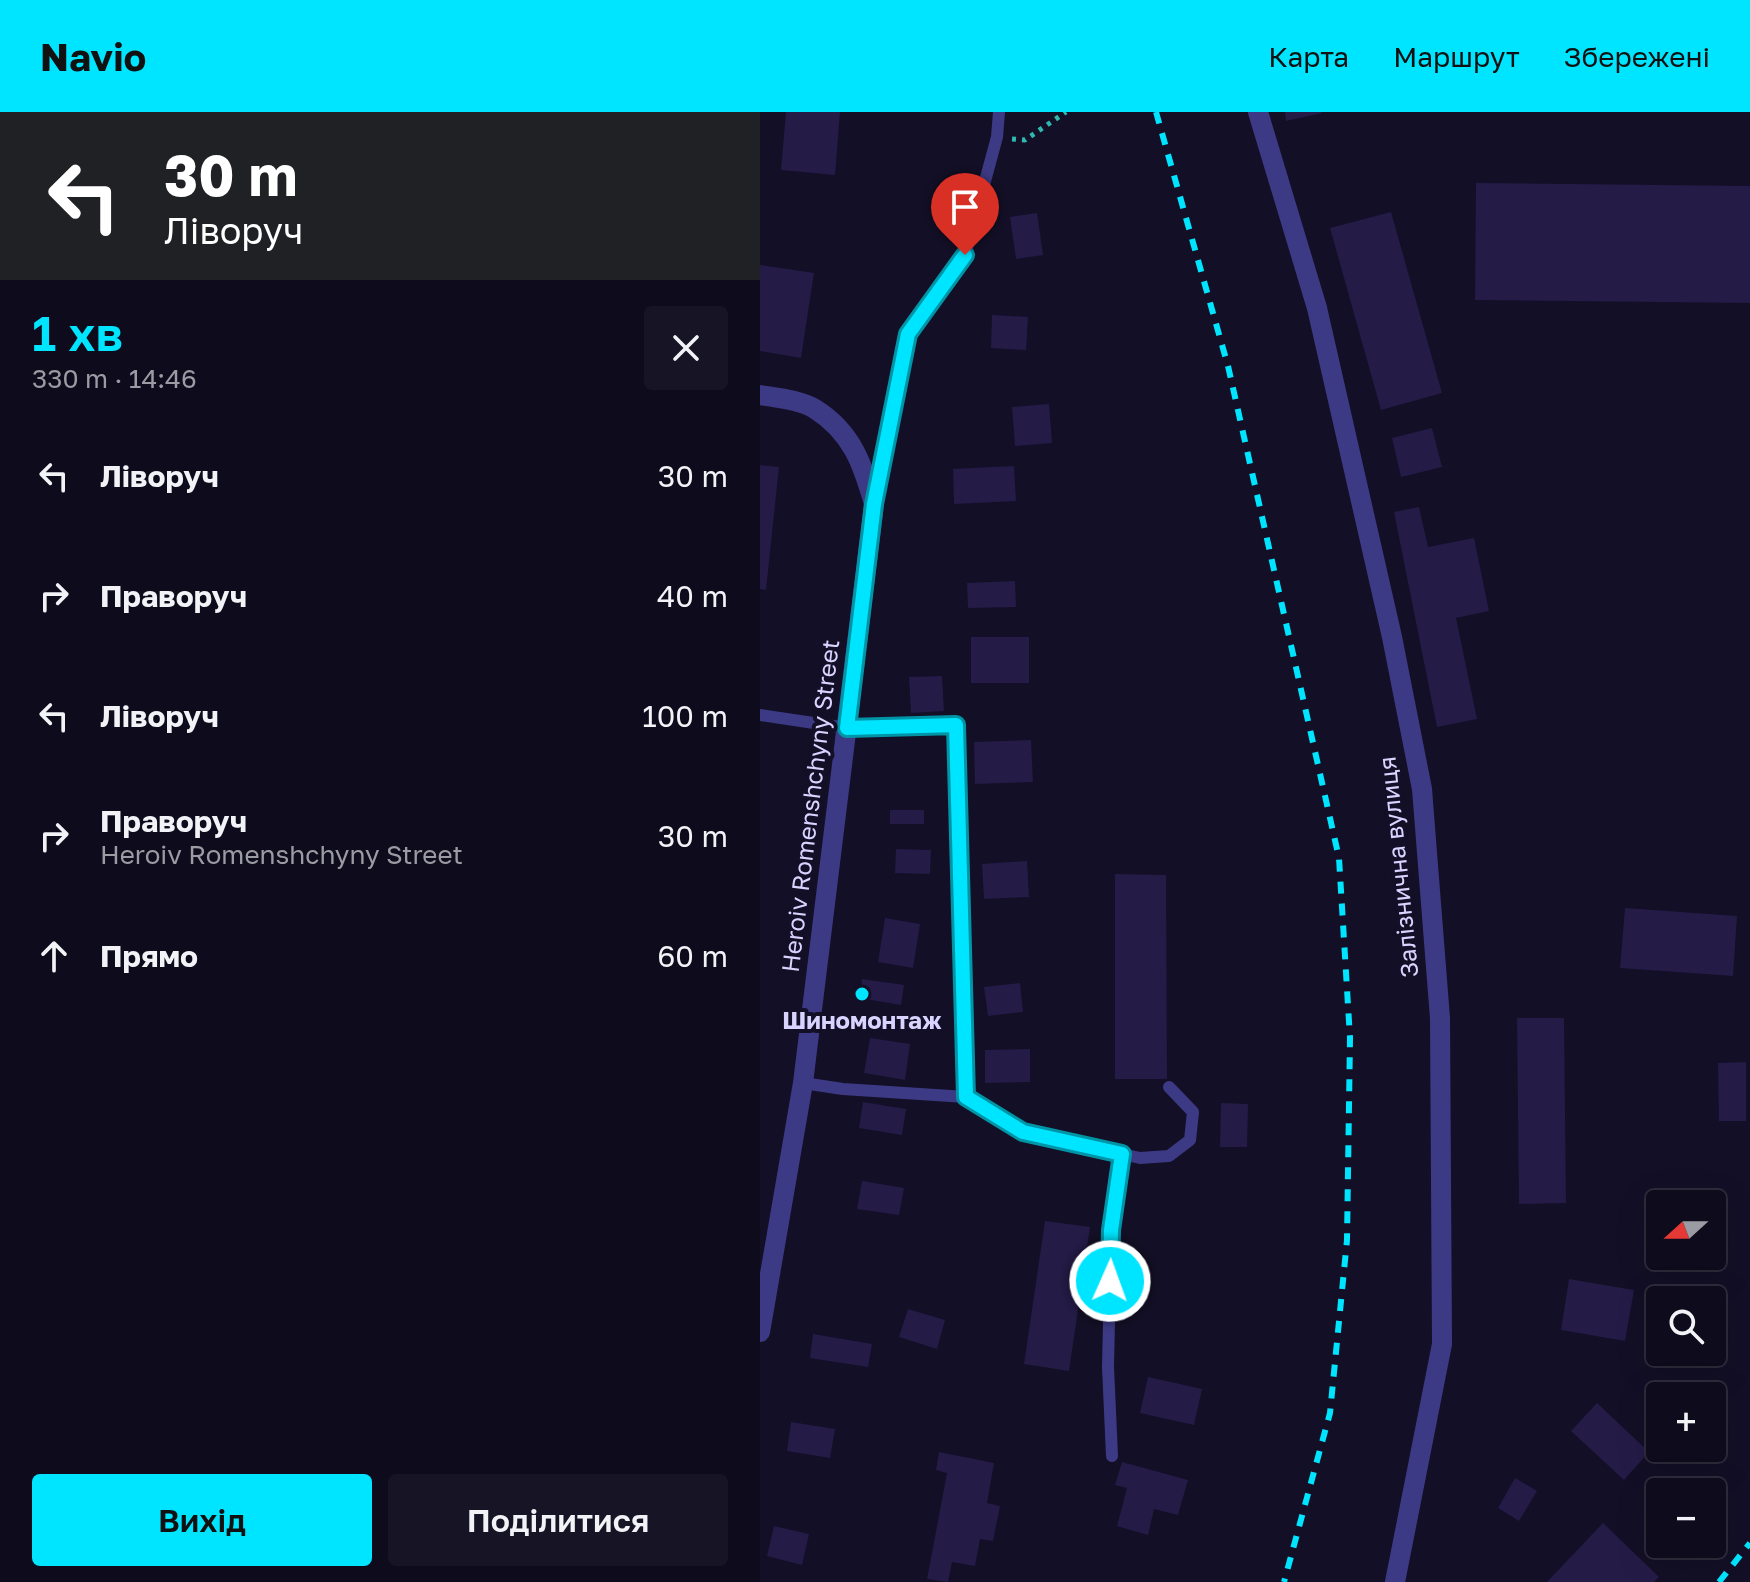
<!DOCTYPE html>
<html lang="uk">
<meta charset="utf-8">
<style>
body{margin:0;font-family:"Golos Text",sans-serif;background:#171425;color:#f1f3f6;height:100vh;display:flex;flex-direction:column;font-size:30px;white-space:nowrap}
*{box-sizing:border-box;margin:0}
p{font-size:26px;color:#9b9ba3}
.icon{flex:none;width:44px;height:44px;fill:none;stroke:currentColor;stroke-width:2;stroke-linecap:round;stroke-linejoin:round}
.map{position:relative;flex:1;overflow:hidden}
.details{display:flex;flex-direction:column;background:#0e0b1c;width:760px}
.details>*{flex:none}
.banner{background:#202124;color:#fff;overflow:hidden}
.needle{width:52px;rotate:249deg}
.buttons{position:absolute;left:886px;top:1078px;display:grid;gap:16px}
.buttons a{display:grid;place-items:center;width:80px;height:80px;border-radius:8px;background:#0e0b1c;box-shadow:0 8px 32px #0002,0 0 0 2px #2e2b3b;font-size:40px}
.pin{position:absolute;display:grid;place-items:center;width:68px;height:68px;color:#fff;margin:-82px -34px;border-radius:50% 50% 50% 0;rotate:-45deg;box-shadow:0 0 8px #0007}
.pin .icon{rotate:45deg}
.me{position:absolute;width:88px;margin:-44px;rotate:2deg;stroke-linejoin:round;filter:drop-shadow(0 0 6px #0008)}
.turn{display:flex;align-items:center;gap:28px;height:168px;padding:0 32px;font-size:36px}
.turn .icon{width:104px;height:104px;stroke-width:2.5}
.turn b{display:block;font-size:56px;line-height:68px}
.round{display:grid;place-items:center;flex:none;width:84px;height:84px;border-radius:8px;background:#171425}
.overview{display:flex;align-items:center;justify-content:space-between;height:136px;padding:0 32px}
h1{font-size:48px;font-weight:600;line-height:60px;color:#00e5ff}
.action{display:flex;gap:16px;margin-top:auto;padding:16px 32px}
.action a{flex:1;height:92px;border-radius:8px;background:#00e5ff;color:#111;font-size:32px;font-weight:600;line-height:92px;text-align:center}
.action a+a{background:#171425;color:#f1f3f6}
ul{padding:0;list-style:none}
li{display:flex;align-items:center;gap:24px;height:120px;padding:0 32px}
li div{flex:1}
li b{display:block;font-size:30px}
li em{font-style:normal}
header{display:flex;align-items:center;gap:48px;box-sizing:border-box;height:112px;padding:0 40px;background:#00e5ff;color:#111}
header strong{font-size:38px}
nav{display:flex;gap:44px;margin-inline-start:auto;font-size:28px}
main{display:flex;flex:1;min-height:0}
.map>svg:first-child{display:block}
.building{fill:#241b47}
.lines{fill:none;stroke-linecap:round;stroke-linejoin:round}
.path{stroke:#2fb8b0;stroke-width:5;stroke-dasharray:4 6;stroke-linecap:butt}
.service{stroke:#3d3a85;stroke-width:12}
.minor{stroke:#3d3a85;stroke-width:20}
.tertiary{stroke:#3d3a85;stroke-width:20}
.rail{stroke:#00e5ff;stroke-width:6;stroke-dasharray:12 10;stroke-linecap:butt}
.route-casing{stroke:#0095a6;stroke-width:20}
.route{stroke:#00e5ff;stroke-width:14}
.poi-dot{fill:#00e5ff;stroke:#130f26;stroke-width:3}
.labels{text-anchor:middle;stroke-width:8;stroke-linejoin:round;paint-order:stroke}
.street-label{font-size:24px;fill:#d9d4ff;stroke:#130f26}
.poi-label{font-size:24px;font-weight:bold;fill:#d9d4ff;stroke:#130f26}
</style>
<header>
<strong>Navio</strong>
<nav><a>Карта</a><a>Маршрут</a><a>Збережені</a></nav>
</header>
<main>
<section class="details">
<div class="banner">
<div class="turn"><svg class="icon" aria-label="left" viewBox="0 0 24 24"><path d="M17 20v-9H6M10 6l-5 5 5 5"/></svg><div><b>30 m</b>Ліворуч</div></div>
</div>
<div class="overview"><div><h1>1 хв</h1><p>330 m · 14:46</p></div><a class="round"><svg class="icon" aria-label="close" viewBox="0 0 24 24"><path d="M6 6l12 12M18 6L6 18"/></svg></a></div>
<ul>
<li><svg class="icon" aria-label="left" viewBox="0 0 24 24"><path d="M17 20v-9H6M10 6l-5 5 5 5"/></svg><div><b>Ліворуч</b></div><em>30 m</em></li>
<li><svg class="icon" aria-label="right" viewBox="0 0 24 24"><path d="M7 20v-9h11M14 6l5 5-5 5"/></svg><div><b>Праворуч</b></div><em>40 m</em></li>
<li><svg class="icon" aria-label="left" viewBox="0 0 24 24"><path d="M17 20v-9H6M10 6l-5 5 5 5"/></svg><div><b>Ліворуч</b></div><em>100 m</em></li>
<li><svg class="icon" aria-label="right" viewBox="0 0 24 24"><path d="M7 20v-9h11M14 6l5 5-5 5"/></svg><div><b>Праворуч</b><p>Heroiv Romenshchyny Street</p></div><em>30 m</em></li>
<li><svg class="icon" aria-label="ahead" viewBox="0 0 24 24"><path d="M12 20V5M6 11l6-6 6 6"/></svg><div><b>Прямо</b></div><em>60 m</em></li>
</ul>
<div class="action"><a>Вихід</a><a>Поділитися</a></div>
</section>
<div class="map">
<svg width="990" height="1470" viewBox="0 0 990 1470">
<rect width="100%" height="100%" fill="#130f26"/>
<g class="building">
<path d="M26 0H80L75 63 21 58Z"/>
<path d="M525 0H561L562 1 526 9Z"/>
<path d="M716 71 990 74V191L715 188Z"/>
<path d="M631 100 682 281 621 298 570 116Z"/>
<path d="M277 101 283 143 256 147 250 105Z"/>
<path d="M0 153 54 161 41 246 0 239Z"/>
<path d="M232 203 268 205 266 238 231 236Z"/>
<path d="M289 292 292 331 255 334 252 295Z"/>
<path d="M672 316 682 355 641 365 632 326Z"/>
<path d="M0 353 19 355 6 478 0 477Z"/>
<path d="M254 354 256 389 194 392 193 357Z"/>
<path d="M659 395 668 435 714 426 729 499 696 506 717 607 677 615 634 400Z"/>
<path d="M255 469 256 495 208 496 207 471Z"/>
<rect x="211" y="525" width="58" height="46"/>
<path d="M182 564 184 599 151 601 149 565Z"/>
<path d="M271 628 273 670 215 672 214 630Z"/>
<rect x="130" y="698" width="34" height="14"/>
<path d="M136 737 171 738 170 762 135 761Z"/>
<path d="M267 749 269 785 224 787 222 752Z"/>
<path d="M355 762 406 763 407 967H355Z"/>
<path d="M865 796 977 804 973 864 860 856Z"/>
<path d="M125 806 160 812 153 856 118 850Z"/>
<path d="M102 867 144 873 141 893 100 886Z"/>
<path d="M260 871 263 900 228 904 224 875Z"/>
<path d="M757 906H804L806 1091 759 1092Z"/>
<path d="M110 926 150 932 145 968 104 961Z"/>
<path d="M270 937V970L225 971V938Z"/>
<path d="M986 950V1009H959L958 951Z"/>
<path d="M103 990 146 997 142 1023 99 1016Z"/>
<path d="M461 991 488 992 487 1035H460Z"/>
<path d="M102 1069 144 1076 139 1103 97 1097Z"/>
<path d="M285 1109 330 1115 309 1259 264 1252Z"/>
<path d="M809 1167 874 1178 865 1229 801 1218Z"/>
<path d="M148 1197 185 1208 177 1237 139 1225Z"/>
<path d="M53 1222 112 1232 108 1255 50 1246Z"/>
<path d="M388 1265 442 1277 434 1313 380 1301Z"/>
<path d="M837 1291 889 1340 864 1368 811 1319Z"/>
<path d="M31 1310 75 1317 70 1346 27 1339Z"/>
<path d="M179 1340 234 1351 227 1391 240 1394 233 1429 220 1427 215 1454 192 1450 188 1470 167 1467 187 1361 176 1358Z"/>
<path d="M362 1350 428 1368 418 1403 394 1397 388 1423 357 1414 367 1376 355 1373Z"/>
<path d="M755 1366 777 1379 759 1409 738 1396Z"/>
<path d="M843 1411 899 1465 894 1470H787Z"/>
<path d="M14 1414 49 1422 42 1453 7 1444Z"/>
</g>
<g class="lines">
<path class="path" d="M252 27 265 28 306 0"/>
<g class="service">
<path d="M116 385 148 222 205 143 237 25 239 0"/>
<path d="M0 603 87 616 196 613 206 985"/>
<path d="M43 971 83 977 206 985 263 1020 380 1046 409 1044 430 1028 433 1000 409 975"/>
<path d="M352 1344 348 1255 351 1118 362 1042"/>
</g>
<path class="minor" d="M498 0 557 196 632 525 662 677 680 906 682 1232 635 1470"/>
<path class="tertiary" d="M0 283C17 286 41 288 55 297 92 320 103 353 114 392L43 971 0 1220"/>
<g class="rail">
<path d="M396 0 468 254 579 746 590 926 587 1128 570 1301 524 1470"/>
<path d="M959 1470 990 1431"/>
</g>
</g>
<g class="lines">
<defs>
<path id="route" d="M205 143 148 222 114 392 87 616 196 613 206 985 263 1020 362 1042 351 1118 350 1169"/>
</defs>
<use href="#route" class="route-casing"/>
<use href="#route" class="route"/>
</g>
<circle class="poi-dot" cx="102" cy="882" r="8"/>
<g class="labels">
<g class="street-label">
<text transform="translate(51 694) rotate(-83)" y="8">Heroiv Romenshchyny Street</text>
<text transform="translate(639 755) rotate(-96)" y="8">Залізнична вулиця</text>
</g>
<g class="poi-label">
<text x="102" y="917">Шиномонтаж</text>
</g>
</g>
</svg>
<div class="buttons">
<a><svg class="needle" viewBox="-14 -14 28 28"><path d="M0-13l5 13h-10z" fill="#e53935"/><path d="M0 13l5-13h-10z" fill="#9b9ba3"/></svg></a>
<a><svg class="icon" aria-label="search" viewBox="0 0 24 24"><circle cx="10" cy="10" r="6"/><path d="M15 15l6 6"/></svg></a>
<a>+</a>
<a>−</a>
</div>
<div class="pin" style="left:205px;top:143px;background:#d93025"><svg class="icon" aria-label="arrive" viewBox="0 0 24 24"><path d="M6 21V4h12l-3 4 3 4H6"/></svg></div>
<svg class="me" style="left:350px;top:1169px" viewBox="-20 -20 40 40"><circle r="17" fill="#00e5ff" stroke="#fff" stroke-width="3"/><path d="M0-11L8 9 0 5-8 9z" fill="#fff"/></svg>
</div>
</main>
